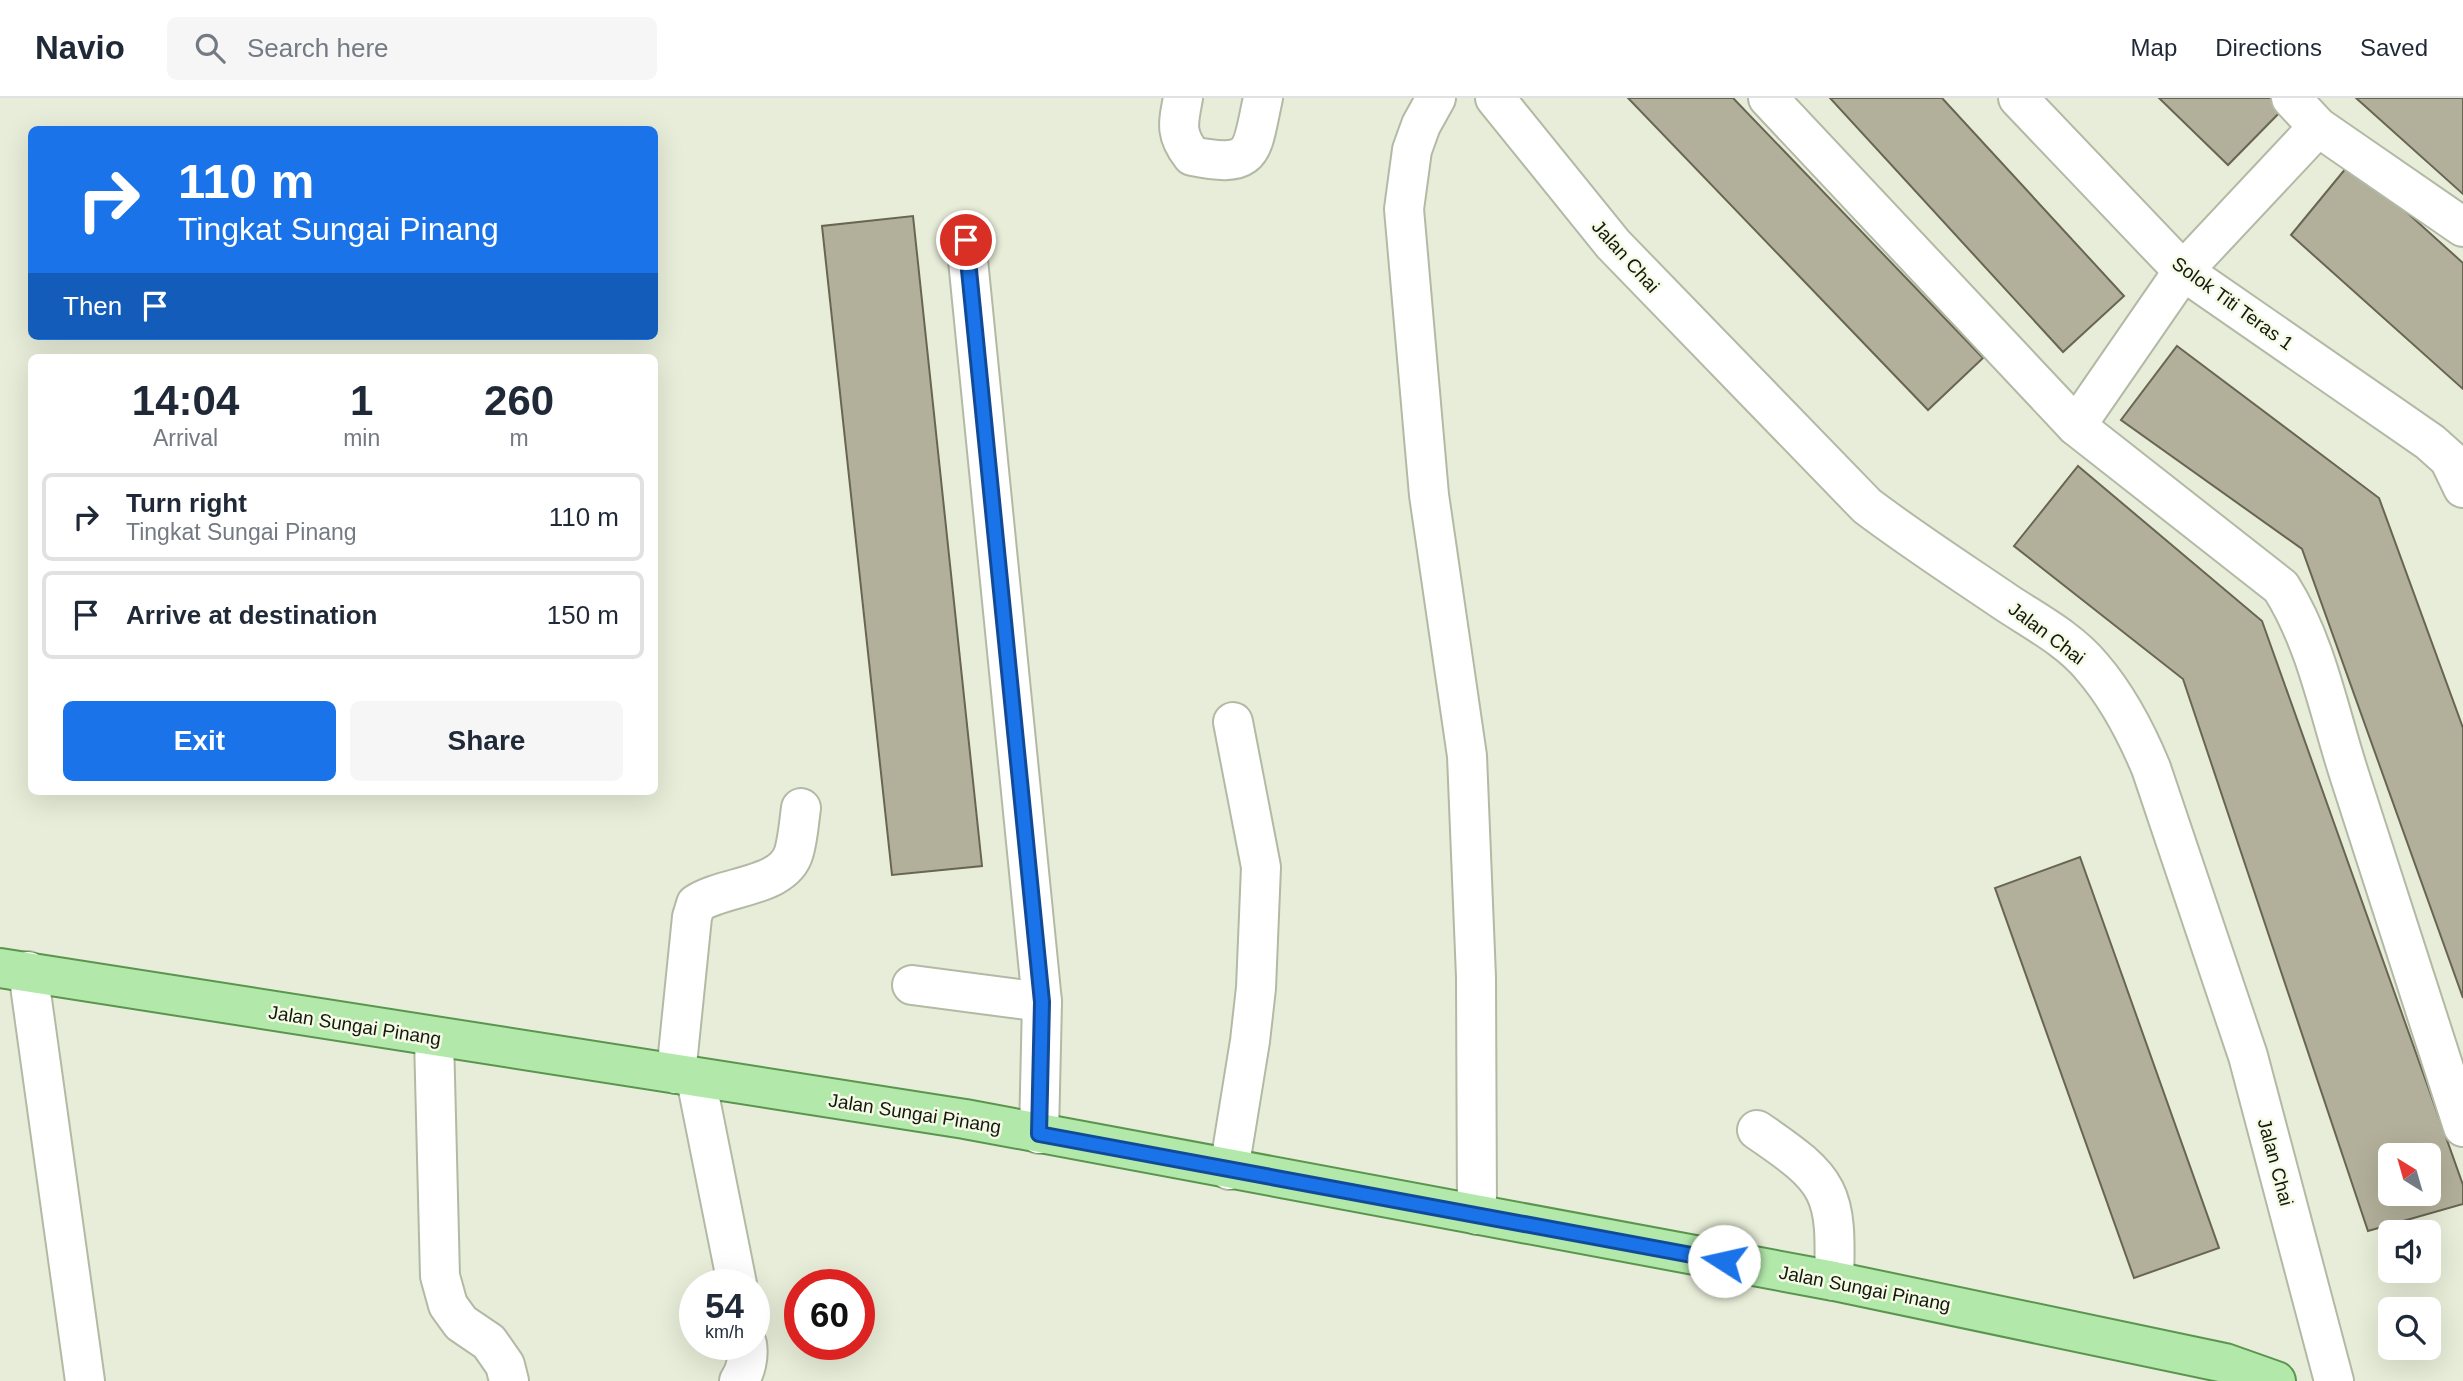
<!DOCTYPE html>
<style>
body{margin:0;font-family:Helvetica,sans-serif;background:#f6f6f7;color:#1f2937;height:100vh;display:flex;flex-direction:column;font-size:26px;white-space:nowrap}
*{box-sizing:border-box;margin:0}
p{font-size:23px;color:#747a83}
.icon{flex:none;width:38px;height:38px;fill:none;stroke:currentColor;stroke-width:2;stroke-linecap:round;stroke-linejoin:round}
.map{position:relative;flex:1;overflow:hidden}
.details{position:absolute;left:28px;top:256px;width:630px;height:441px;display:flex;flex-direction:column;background:#fff;border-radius:10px;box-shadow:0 7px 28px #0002}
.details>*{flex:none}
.banner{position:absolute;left:28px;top:28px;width:630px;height:214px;border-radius:10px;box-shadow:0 7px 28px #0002;background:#1a73e8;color:#fff;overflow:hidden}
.needle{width:46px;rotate:323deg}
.tools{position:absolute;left:2378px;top:1045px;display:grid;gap:14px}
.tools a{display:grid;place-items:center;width:63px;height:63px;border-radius:10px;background:#fff;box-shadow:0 7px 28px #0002;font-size:35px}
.speed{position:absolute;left:679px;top:1171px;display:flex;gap:14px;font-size:35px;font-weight:700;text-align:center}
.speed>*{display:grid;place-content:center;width:91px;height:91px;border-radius:50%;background:#fff;box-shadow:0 7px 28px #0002;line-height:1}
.speed small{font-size:18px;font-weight:400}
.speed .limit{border:10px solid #d22;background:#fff;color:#111}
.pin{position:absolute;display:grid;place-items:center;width:60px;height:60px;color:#fff;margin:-30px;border:4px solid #fff;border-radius:50%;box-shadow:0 2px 7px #0007}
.me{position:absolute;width:77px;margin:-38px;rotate:280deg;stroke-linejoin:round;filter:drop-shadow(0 0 5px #0008)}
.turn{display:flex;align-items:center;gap:24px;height:147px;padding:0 35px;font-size:32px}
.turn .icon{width:91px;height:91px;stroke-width:2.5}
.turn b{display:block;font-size:49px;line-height:60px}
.then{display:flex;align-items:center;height:66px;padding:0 35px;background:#0003;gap:14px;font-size:26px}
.eta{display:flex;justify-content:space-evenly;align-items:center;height:119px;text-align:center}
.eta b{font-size:42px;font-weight:600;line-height:49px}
.button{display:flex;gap:14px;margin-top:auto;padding:14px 35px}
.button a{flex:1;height:80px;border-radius:10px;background:#1a73e8;color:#fff;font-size:28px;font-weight:600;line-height:80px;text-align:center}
.button a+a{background:#f6f6f7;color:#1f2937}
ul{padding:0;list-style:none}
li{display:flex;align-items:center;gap:21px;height:88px;margin:0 14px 10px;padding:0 21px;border:4px solid #e0e1e3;border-radius:10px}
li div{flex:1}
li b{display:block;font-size:26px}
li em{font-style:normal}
header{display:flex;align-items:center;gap:42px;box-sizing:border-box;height:98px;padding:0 35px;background:#fff;border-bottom:2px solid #e0e1e3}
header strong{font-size:33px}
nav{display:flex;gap:38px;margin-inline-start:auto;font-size:24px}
.search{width:490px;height:63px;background:#f6f6f7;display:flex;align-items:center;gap:18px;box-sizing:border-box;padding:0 24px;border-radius:10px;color:#747a83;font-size:26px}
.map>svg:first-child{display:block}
.building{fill:#b2b09a;stroke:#686552;stroke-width:2;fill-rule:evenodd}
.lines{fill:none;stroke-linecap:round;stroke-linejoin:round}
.minor-casing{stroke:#b2b9a4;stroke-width:42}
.major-casing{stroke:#5a954f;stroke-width:42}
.minor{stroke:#fff;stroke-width:38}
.major{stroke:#b2e8aa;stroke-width:38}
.route-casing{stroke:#114b97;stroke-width:18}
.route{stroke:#1a73e8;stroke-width:12}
.labels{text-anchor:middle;stroke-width:5;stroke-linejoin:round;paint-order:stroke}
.street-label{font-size:19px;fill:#161810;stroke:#f4fbe5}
</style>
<header>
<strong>Navio</strong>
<div class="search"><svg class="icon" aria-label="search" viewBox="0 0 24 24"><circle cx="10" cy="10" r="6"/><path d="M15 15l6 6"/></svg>Search here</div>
<nav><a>Map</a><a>Directions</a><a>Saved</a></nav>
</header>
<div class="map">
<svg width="2463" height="1283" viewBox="0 0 2463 1283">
<rect width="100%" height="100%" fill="#e7edd8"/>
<g class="building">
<path d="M1628 0H1733L1983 260 1928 312Z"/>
<path d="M1830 0H1942L2124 198 2063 254Z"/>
<path d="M2159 0H2282L2288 6 2228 67Z"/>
<path d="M2356 0H2463V96Z"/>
<path d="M2351 64 2463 165V291L2291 137Z"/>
<path d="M913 118 982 768 892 777 822 128Z"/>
<path d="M2177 248 2379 400 2463 630V900L2302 451 2121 322Z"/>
<path d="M2078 368 2262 523 2463 1087V1106L2368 1133 2183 581 2014 448ZM2390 1057H2429V1096H2390Z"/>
<path d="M2080 759 2219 1150 2134 1180 1995 790Z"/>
</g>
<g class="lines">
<defs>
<g id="minor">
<path d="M1183 0C1178 26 1175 36 1192 58 1256 71 1251 54 1263 0"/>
<path d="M1436 0 1421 27 1412 52 1404 111 1429 397 1467 658 1476 879 1477 1117"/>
<path d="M1495 0 1613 146 1867 408C1912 442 1960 473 2007 505 2036 524 2070 542 2092 569 2118 599 2136 634 2151 670L2248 958 2334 1283"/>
<path d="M1768 0 2076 328 2281 489C2317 546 2329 615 2350 679 2387 796 2426 912 2463 1029"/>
<path d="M2018 0 2183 173 2430 344 2449 361 2463 390"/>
<path d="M2291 0 2318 29 2463 129"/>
<path d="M966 142 1042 904 1039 1036"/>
<path d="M2076 328 2183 173 2318 29"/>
<path d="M28 873 85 1283"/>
<path d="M912 887 1042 904"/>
<path d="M434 940 440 1178 448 1207 461 1225 489 1244 505 1267 509 1283"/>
<path d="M676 976 692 819 696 806C724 787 784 790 794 754 798 740 799 724 801 710"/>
<path d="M696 981 737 1186"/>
<path d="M1757 1032C1832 1083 1837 1093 1834 1183"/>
<path d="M1229 1072 1250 943 1256 890 1261 769 1233 624"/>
<path d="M739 1283C746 1273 749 1258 747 1246"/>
</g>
<path id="major" d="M0 870 965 1021 1834 1183 2225 1265 2276 1283"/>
</defs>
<use href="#minor" class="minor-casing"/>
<use href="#major" class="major-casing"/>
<use href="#minor" class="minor"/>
<use href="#major" class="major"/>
</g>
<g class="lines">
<defs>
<path id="route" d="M966 142 1042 904 1039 1036 1724 1163"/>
</defs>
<use href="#route" class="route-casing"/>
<use href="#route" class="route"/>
</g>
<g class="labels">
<g class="street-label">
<text transform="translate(1626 158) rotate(48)" y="7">Jalan Chai</text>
<text transform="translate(2233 205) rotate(36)" y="7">Solok Titi Teras 1</text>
<text transform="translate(2047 535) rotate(37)" y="7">Jalan Chai</text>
<text transform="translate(355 927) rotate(9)" y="7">Jalan Sungai Pinang</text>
<text transform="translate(915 1015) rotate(9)" y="7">Jalan Sungai Pinang</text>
<text transform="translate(2276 1064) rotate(75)" y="7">Jalan Chai</text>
<text transform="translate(1865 1190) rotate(11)" y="7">Jalan Sungai Pinang</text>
</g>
</g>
</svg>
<div class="tools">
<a><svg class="needle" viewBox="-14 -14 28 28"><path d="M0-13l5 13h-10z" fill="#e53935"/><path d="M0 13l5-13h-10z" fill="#747a83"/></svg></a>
<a><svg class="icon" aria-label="sound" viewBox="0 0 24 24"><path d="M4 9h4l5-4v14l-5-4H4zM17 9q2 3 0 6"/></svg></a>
<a><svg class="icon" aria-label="search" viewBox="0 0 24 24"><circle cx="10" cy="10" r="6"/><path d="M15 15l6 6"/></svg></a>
</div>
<div class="speed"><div>54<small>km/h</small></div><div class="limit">60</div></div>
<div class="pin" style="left:966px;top:142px;background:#d93025"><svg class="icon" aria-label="arrive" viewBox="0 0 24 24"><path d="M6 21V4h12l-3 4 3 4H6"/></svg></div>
<svg class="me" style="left:1724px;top:1163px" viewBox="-20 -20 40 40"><circle r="19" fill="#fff"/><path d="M0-13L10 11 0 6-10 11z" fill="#1a73e8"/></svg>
<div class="banner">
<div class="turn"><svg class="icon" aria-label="right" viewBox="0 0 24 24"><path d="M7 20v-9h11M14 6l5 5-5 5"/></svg><div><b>110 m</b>Tingkat Sungai Pinang</div></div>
<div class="then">Then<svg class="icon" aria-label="arrive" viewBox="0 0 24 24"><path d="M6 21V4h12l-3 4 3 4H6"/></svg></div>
</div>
<section class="details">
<div class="eta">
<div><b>14:04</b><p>Arrival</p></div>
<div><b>1</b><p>min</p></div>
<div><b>260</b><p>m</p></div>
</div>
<ul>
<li><svg class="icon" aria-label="right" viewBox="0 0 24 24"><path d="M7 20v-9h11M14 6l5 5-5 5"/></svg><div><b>Turn right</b><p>Tingkat Sungai Pinang</p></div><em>110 m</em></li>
<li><svg class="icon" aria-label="arrive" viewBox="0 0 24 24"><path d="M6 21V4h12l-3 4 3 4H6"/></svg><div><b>Arrive at destination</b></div><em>150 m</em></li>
</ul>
<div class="button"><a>Exit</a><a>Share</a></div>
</section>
</div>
